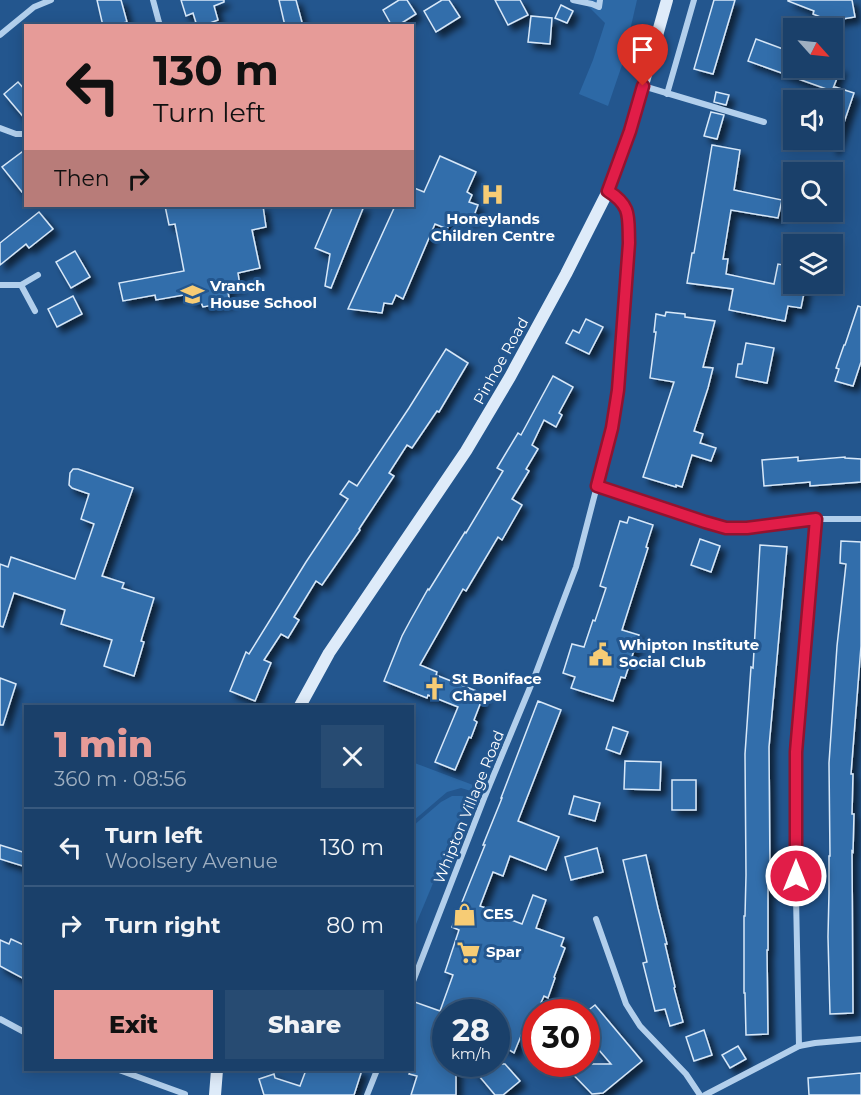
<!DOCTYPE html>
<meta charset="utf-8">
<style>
body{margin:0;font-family:Montserrat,sans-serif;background:#274b72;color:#f1f3f6;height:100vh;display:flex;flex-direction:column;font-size:22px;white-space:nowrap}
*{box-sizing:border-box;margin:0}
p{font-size:20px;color:#9fafc1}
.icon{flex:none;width:33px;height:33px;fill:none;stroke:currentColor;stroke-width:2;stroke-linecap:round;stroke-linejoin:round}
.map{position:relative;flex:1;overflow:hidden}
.details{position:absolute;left:24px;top:705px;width:390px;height:366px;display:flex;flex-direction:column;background:#1a406a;border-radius:0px;box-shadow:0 3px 15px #0003,0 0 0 2px #38597e}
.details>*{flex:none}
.top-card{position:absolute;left:24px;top:24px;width:390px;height:183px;border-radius:0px;box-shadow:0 3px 15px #0003,0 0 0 2px #38597e;background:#e69b98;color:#111;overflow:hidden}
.needle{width:39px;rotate:117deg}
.tools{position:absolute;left:783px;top:18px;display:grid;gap:12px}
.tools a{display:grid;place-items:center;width:60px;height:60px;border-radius:0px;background:#1a406a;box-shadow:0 3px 15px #0003,0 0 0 2px #38597e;font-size:30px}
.speed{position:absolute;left:432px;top:999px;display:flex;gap:12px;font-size:30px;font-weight:700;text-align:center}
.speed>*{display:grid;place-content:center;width:78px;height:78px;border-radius:50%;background:#1a406a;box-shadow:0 3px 15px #0003,0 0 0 2px #38597e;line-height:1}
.speed small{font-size:15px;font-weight:400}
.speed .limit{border:9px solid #d22;background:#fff;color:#111}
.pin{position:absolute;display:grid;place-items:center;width:51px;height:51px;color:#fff;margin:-62px -26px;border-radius:50% 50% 50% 0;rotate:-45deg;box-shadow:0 0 6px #0007}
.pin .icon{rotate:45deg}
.me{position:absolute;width:66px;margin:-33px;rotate:0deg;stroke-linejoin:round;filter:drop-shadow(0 0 4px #0008)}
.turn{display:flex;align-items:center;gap:21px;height:126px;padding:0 30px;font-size:27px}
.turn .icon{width:78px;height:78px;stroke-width:2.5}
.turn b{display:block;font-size:42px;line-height:51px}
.then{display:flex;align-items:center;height:57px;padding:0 30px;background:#0003;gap:12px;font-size:22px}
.round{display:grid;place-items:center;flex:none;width:63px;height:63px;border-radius:0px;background:#274b72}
.head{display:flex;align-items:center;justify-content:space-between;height:102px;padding:0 30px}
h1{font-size:36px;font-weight:800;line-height:45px;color:#e69b98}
.button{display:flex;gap:12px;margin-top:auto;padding:12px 30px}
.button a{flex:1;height:69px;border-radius:0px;background:#e69b98;color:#111;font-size:24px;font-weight:800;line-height:69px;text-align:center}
.button a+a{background:#274b72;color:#f1f3f6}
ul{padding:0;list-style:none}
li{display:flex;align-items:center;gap:18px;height:78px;padding:0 30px;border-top:2px solid #38597e}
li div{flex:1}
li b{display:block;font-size:22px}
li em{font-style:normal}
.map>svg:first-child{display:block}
.green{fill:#2d69a6}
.building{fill:#336eab;stroke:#d7e8f9;stroke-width:1.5;filter:url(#shadow)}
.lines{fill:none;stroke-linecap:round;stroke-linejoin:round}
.minor{stroke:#b2cfec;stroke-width:6}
.secondary{stroke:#deebf9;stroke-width:12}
.route-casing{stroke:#92132f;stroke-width:15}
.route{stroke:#e11d48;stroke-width:10}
.labels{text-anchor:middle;stroke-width:6;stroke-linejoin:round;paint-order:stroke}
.poi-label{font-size:15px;font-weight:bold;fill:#fff;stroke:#23568e;text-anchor:start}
.street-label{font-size:15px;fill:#fff;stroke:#23568e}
</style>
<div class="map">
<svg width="861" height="1095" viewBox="0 0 861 1095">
<defs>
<filter id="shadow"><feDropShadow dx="5.5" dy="5.5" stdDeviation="3" flood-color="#0009"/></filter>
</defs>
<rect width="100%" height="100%" fill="#23568e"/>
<g class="green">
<path d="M582 0H637L622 65 608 106 579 94 593 60 605 23Z"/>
<path d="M412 762 473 785 471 791 461 788 447 792 413 821Z"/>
<path d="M452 796H461L469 797 416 924 412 922 413 826 441 802Z"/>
</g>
<g class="building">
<path d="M97 0H121L127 22 111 26H103Z"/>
<path d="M181 0H224V2L214 6 218 20 202 26H197L193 13 186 16Z"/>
<path d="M279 0H296L303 26H285Z"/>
<path d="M399 0H407L416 14 397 26H392L383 10Z"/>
<path d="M442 0H449L460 17 436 32 424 11Z"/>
<path d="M495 0H520L528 15 508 25Z"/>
<path d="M714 0H735L713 74 694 69Z"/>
<path d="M788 0H852L855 17 830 21 813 14 814 11 788 1Z"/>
<path d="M561 5 573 11 567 23 555 18Z"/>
<path d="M531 16 552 18 550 44 528 42Z"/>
<path d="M756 39 794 53V68H841L832 91 748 61Z"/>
<path d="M18 82 26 91V120L4 94Z"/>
<path d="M835 87 854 93 835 149H832V95Z"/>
<path d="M716 92 729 95 726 105 714 102Z"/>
<path d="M711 112 724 115 717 139 704 136Z"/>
<path d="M712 145 740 150 734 190 782 200 778 218 731 210 723 259H728L726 274 774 284 778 264 794 267V285L805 288 801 308 788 306 785 321 729 310 733 289 687 283 692 253H694Z"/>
<path d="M26 149V197L2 167Z"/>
<path d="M440 156 476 172 467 192 472 195 469 202 478 205 472 221 454 213 447 229 435 224 403 299 396 295 392 304 384 303 382 313 348 309 395 206H412V187L424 192Z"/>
<path d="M165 206H263L266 227 252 230 260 268 238 273 240 286 227 288 230 302 203 307 200 300 191 302 189 294 156 300 155 295 123 301 119 283 184 271 175 224 169 225Z"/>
<path d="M333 206H364L331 288 325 286 330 254 315 248Z"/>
<path d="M39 212 53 229 29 248 26 244 0 265V243Z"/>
<path d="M75 251 90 277 71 288 56 262Z"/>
<path d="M73 296 82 314 57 327 48 309Z"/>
<path d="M858 306 861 307V362L853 386 835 381 839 369 836 368 844 345H845Z"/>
<path d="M666 312 685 314V317L715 321 703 367 713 368 708 388 694 431 703 434 700 443 716 448 711 461 692 455 682 487 676 485V487L643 477 674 382 650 378 656 332H654L656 314 665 316Z"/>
<path d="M586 319 603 327 589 354 566 343 573 330 579 333Z"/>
<path d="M746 343 774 348 767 383 736 377 738 364H742Z"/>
<path d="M446 349 468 363 439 412 437 411 412 448 407 445 389 473 394 476 359 529 360 530 322 585 316 581 294 617 299 620 288 638 281 634 264 660 271 663 255 701 230 691 246 652 249 654 306 562 348 499 340 494 349 481 357 486 409 408Z"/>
<path d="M553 376 573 387 559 413 562 415 556 427 544 420 532 445 538 449 526 469 529 471 512 499 522 505 502 540 498 537 466 591 463 589 420 665 437 672 436 675 484 694 474 720 477 722 471 738 469 737 455 770 435 762 458 707 428 695 427 698 384 681 402 636 410 621 428 589 429 590 465 532 466 533 503 471 497 468 518 433 521 435Z"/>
<path d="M798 457V461L845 457V458L861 459V482L810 486V482L764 486 762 460Z"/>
<path d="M73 469H78L133 488 102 576 124 583 122 588 154 598 141 641 144 642 134 676 104 666 112 640 61 624 65 610 14 593 3 627 0 626V564L8 567 11 557 75 579 94 524 81 519 89 494 72 488 69 485 70 473Z"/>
<path d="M629 517 653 525 646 547 648 548 622 630 639 635 625 678 621 677 613 701 571 688 575 677 563 673 572 644 584 647 593 620 595 621 606 588 600 586 620 521 627 523Z"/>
<path d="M700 539 720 546 711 572 691 565Z"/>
<path d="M841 541 861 542V646L851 774H853L852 814H854L853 852 852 851 853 1013 830 1014 828 937 829 893V856H830L829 763 837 646 846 564 840 563Z"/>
<path d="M760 545 787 547 769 747 770 872H768V950H767L768 1034 746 1035 745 993H744V916H745L746 875 745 754 751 667 753 668Z"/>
<path d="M0 678 16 684 3 725H0Z"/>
<path d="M538 701 561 710 518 821 559 837 546 870 510 856 503 876 493 872 480 906 497 912 496 914 522 924 533 895 546 900 536 928 564 938 561 946 565 948 554 977 555 978 548 998 544 996 528 1032 523 1031 514 1053 496 1042V1012H444L446 1013V1064H456V1095H411L417 1076 409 1074 411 1070H412V1001L440 1011 453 975 445 972 459 930 452 927 485 845H483L502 798H501Z"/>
<path d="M613 727 628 732 620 754 606 749Z"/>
<path d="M625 761 661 762 660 790 624 789Z"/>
<rect x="672" y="780" width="24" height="30"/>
<path d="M574 796 600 803 595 821 569 814Z"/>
<path d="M0 845 26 853V867L0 859Z"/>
<path d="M597 848 603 872 571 880 565 857Z"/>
<path d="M646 855 658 908 667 944H665L675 987 674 988 683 1022 670 1026 665 1009 655 1011 643 963 647 962 623 860Z"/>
<path d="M11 939 26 946V980L0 966V940L9 944Z"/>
<path d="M595 1005 642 1061 603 1093 592 1094 563 1064H611L586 1035V1012Z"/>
<path d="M704 1030 712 1055 694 1061 686 1037Z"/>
<path d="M738 1046 746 1059 730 1068 722 1055Z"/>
<path d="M469 1064H505L520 1081 503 1095H495Z"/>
<path d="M306 1070H362L354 1095H264L259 1079 274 1074 275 1078 300 1086Z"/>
<path d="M861 1073V1095H809L808 1078Z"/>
</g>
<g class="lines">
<g class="minor">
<path d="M153 0 160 26"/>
<path d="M573 0 592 4 599 7 600 0"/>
<path d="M0 35 34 7 51 0"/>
<path d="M643 86 764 122"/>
<path d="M667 94 694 0"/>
<path d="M0 128 16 134H26"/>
<path d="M0 285H21L38 275"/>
<path d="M21 285 35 311"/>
<path d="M597 486 705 522 726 528H747L816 519H861"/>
<path d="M596 919 626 1004 640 1026 686 1074 700 1095"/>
<path d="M412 984 485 796 534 678 576 567 612 428 618 391 621 361 629 243 628 219 626 207 616 196 608 191"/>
<path d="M0 1019 26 1033"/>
<path d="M799 1046 796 896V752L816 519"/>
<path d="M119 1070 185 1094"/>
<path d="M367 1095 377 1070"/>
<path d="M705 1095 799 1046 815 1043 861 1039"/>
</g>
<g class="secondary">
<path d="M300 706 329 653 466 451 510 377 566 274 608 191 630 131 667 0"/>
<path d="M215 1095 217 1070"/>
</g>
</g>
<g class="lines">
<defs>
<path id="route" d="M643 86 630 131 608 191C632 206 628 217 629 243L618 390 612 428 597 486 705 522 726 528H747L816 519 796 752V876"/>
</defs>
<use href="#route" class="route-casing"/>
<use href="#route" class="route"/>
</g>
<defs>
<symbol id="hospital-bare" viewBox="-9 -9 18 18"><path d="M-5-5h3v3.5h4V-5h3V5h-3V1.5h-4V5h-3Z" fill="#f7cc75" stroke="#23568e" stroke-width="2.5" paint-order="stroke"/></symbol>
<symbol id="school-bare" viewBox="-9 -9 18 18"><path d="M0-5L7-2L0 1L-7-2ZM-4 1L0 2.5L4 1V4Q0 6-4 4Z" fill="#f7cc75" stroke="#23568e" stroke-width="2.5" paint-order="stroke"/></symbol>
<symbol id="civic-bare" viewBox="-9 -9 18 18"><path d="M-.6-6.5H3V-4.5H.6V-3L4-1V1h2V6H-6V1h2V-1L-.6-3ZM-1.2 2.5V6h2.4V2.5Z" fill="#f7cc75" stroke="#23568e" stroke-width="2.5" paint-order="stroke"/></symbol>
<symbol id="church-bare" viewBox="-9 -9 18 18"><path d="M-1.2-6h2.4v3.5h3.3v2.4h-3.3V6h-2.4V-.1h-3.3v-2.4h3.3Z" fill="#f7cc75" stroke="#23568e" stroke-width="2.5" paint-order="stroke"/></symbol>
<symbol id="shop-bare" viewBox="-9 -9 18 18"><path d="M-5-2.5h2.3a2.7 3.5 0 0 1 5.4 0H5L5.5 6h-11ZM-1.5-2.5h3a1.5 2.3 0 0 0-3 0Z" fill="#f7cc75" stroke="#23568e" stroke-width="2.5" paint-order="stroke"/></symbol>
<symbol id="supermarket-bare" viewBox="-9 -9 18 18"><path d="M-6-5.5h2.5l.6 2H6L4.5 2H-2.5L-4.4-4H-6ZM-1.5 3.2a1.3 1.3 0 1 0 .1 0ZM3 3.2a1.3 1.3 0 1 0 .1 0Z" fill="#f7cc75" stroke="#23568e" stroke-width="2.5" paint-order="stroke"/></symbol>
</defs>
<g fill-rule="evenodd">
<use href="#hospital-bare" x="476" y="178" width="33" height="33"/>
<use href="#school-bare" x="176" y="278" width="33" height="33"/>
<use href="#civic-bare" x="584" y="638" width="33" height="33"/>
<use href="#church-bare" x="418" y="672" width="33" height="33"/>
<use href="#shop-bare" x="448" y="898" width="33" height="33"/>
<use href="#supermarket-bare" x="452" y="936" width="33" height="33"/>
</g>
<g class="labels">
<g class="poi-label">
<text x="493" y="224" text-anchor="middle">Honeylands<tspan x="493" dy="17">Children Centre</tspan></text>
<text x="210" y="291">Vranch<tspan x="210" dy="17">House School</tspan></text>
<text x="619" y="650">Whipton Institute<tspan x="619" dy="17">Social Club</tspan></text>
<text x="452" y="684">St Boniface<tspan x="452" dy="17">Chapel</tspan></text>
<text x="483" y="919">CES</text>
<text x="486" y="957">Spar</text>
</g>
<g class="street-label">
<text transform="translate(501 361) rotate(-61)" y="5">Pinhoe Road</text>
<text transform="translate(469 807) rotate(-68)" y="5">Whipton Village Road</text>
</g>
</g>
</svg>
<div class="tools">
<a><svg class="needle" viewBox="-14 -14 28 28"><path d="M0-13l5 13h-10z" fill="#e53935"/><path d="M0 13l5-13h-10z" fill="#9fafc1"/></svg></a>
<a><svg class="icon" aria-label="sound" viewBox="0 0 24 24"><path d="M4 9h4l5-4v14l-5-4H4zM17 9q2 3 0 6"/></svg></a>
<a><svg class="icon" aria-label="search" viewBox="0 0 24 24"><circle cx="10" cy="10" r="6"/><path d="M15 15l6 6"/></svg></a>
<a><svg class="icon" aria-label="layers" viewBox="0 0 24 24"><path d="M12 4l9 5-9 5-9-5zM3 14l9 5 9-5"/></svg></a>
</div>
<div class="speed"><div>28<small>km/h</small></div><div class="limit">30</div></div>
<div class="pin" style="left:643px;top:86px;background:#d93025"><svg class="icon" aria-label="arrive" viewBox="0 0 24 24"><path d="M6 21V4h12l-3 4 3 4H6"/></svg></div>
<svg class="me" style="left:796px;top:876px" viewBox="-20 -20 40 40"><circle r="17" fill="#e11d48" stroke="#fff" stroke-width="3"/><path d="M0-11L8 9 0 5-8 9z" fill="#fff"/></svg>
<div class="top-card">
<div class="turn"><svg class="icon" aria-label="left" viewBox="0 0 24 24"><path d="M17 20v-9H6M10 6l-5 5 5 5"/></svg><div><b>130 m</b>Turn left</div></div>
<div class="then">Then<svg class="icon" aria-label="right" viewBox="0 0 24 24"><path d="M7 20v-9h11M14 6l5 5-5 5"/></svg></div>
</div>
<section class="details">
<div class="head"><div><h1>1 min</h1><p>360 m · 08:56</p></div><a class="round"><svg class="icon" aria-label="close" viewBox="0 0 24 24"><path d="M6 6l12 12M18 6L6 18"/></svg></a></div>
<ul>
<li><svg class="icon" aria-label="left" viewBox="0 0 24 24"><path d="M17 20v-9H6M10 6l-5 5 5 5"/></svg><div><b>Turn left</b><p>Woolsery Avenue</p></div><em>130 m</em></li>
<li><svg class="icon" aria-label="right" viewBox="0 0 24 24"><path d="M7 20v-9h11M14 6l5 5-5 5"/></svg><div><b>Turn right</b></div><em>80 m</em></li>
</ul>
<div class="button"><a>Exit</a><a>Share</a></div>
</section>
</div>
